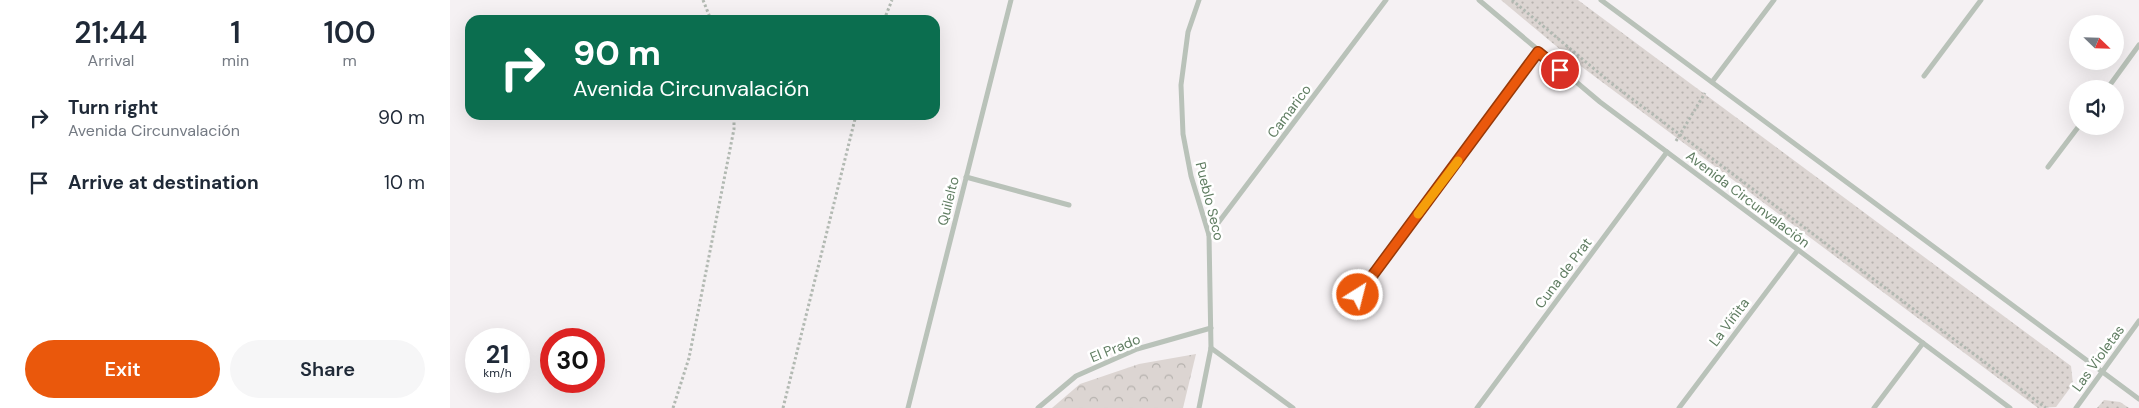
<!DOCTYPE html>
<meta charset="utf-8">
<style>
body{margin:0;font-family:"DM Sans",sans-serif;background:#f6f6f7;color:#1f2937;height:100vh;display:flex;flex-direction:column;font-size:19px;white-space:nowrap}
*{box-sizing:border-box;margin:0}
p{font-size:16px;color:#747a83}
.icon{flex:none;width:28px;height:28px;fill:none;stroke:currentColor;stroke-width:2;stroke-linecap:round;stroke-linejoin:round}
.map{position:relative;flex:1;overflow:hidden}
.side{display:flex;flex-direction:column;background:#fff;width:450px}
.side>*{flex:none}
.hud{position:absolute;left:15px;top:15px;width:475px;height:105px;border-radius:15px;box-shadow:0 5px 20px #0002;background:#0b6e4f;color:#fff;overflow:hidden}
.needle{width:32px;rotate:113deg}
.controls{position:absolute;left:1619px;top:15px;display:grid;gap:10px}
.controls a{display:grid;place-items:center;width:55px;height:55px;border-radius:50%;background:#fff;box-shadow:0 5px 20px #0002;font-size:25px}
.speed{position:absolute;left:15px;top:328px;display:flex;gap:10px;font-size:25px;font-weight:700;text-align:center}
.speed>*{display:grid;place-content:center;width:65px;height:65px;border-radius:50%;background:#fff;box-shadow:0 5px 20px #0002;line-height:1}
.speed small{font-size:12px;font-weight:400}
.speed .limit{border:8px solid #d22;background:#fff;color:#111}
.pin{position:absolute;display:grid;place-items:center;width:42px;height:42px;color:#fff;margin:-21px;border:2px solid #fff;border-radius:50%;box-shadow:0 1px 5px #0007}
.me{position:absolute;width:55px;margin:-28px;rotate:36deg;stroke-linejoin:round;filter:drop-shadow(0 0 4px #0008)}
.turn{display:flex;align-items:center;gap:18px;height:105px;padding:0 25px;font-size:22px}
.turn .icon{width:65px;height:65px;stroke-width:2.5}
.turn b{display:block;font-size:35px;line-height:42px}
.eta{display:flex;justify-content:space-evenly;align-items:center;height:85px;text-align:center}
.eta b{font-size:30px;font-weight:600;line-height:35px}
.button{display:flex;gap:10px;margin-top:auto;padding:10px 25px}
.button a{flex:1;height:58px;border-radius:30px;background:#ea580c;color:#fff;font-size:20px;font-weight:600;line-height:58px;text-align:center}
.button a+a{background:#f6f6f7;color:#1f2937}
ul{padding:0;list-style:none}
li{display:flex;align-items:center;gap:15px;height:65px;padding:0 25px}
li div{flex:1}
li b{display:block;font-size:19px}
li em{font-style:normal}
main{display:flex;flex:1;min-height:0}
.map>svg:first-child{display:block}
.grass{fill:url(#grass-dots)}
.park{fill:url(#park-crowns)}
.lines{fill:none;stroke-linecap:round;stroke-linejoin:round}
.path{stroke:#b2b9b2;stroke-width:3;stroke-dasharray:2.5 2.5;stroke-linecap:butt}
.street{stroke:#b9c2b9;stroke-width:5}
.route-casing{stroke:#983908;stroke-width:12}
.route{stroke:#ea580c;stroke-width:9}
.slow{stroke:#f59e0b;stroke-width:9}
.labels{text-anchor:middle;stroke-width:5;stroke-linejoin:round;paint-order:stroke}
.street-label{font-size:14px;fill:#607d62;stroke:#fff}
</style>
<main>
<section class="side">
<div class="eta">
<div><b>21:44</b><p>Arrival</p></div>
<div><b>1</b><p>min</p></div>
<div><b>100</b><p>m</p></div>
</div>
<ul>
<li><svg class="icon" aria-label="right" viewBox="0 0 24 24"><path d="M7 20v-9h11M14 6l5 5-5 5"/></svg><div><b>Turn right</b><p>Avenida Circunvalación</p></div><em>90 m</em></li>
<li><svg class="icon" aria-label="arrive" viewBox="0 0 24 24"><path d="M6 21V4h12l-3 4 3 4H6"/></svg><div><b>Arrive at destination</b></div><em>10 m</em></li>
</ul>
<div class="button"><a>Exit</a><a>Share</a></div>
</section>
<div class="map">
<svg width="1689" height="408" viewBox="0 0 1689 408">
<defs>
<pattern id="grass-dots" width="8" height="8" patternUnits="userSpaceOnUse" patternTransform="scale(1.25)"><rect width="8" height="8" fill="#dcd5d2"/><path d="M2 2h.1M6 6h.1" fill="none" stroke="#b6b2ae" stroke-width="1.8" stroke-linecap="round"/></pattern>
<pattern id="park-crowns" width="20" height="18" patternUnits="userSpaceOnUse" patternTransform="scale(1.25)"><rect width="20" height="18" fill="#dcd5d2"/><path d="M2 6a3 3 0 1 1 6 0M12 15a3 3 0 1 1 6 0" fill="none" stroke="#b6b2ae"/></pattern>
</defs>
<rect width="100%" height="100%" fill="#f5f1f3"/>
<g class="grass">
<path d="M1051 0H1128L1621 366 1623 384 1606 407 1588 408 1124 61Z"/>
<path d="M1654 400 1670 402 1679 408H1647Z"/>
</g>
<path class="park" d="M746 354 733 408H602L630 384 689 364Z"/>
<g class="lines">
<g class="path">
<path d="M253 0 261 20"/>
<path d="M1062 0 1161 83 1596 408"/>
<path d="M434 20 442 0"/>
<path d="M1226 141 1255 93"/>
<path d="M223 408 239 358 284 129V115"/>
<path d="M333 408 406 115"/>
</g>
<g class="street">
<path d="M749 0 738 32 731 85 733 134 741 176 759 235 761 348 749 408"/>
<path d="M1029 0 1150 102 1560 408"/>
<path d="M1151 0 1689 399"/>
<path d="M1474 76 1531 0"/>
<path d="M1262 82 1324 0"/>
<path d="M1657 89 1689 45"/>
<path d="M1598 167 1629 126"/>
<path d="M516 177 619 205"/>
<path d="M759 235 936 0"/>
<path d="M908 295 1089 52"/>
<path d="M761 348 843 408"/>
<path d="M458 408 561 0"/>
<path d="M588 408 626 376 687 349 761 328"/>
<path d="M1027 408 1217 152"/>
<path d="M1229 408 1348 250"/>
<path d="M1424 408 1473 343"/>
<path d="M1626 408 1689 321"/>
</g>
</g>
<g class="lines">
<defs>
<path id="route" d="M908 295 1088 52 1110 70"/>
</defs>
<use href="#route" class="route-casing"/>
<use href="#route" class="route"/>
<path class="slow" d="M968 214 1008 161"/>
</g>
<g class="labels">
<g class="street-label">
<text transform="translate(839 111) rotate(-53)" y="5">Camarico</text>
<text transform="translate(1298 199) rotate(37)" y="5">Avenida Circunvalación</text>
<text transform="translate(498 201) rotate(-76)" y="5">Quilelto</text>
<text transform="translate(760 201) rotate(76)" y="5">Pueblo Seco</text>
<text transform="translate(1113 273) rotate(-53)" y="5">Cuna de Prat</text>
<text transform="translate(1279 322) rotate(-53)" y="5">La Viñita</text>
<text transform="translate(665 348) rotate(-22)" y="5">El Prado</text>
<text transform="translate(1648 358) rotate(-54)" y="5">Las Violetas</text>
</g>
</g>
</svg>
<div class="controls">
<a><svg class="needle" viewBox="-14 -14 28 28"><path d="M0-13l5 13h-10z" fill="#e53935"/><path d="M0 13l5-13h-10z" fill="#747a83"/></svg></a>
<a><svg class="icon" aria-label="sound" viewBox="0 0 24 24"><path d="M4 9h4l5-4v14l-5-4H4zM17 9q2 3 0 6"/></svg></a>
</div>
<div class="speed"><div>21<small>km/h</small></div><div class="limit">30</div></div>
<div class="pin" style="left:1110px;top:70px;background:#d93025"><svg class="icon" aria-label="arrive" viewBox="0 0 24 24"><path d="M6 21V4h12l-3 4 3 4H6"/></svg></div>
<svg class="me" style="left:908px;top:295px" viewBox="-20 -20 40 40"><circle r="17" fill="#ea580c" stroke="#fff" stroke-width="3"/><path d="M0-11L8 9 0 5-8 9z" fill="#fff"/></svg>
<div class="hud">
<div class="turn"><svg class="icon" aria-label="right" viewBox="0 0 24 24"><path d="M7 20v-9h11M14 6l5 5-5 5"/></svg><div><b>90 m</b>Avenida Circunvalación</div></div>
</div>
</div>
</main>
